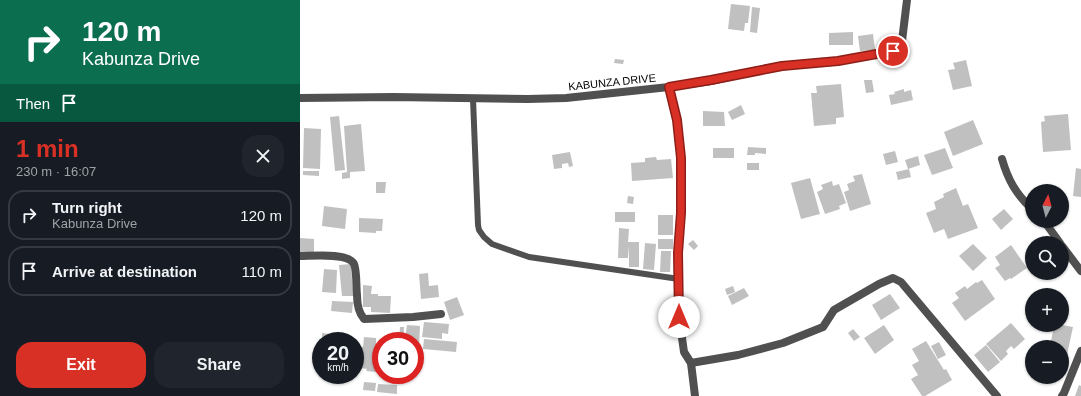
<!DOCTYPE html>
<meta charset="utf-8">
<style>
body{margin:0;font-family:Helvetica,sans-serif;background:#20242c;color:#f1f3f6;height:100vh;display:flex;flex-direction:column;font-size:15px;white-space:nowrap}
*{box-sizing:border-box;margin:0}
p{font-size:13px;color:#9ea1a6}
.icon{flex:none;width:22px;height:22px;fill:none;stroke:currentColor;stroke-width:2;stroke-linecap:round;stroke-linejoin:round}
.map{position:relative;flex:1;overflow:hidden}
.side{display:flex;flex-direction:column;background:#171b24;width:300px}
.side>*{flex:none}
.hud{background:#0b6e4f;color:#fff;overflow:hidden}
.needle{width:26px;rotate:6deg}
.tools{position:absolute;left:725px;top:184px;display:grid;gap:8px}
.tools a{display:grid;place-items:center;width:44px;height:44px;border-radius:50%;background:#171b24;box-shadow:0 1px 3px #0004;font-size:20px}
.speed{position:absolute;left:12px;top:332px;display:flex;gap:8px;font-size:20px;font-weight:700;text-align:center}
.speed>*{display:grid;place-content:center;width:52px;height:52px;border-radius:50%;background:#171b24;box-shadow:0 1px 3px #0004;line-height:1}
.speed small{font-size:10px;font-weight:400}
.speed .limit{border:6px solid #d22;background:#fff;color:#111}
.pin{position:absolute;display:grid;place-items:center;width:34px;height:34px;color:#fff;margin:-17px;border:2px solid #fff;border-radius:50%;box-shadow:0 1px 4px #0007}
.me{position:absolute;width:44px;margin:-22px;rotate:0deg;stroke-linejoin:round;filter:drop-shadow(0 0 3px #0008)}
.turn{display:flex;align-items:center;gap:14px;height:84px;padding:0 16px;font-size:18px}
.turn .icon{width:52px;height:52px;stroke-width:2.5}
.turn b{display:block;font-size:28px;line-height:34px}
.then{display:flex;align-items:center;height:38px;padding:0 16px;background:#0003;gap:8px;font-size:15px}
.round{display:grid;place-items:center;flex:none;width:42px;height:42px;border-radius:16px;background:#20242c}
.headline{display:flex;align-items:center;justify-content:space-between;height:68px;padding:0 16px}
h1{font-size:24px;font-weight:700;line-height:30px;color:#d93025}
.action{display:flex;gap:8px;margin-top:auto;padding:8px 16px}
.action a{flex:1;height:46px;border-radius:16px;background:#d93025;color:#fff;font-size:16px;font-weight:700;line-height:46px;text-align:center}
.action a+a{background:#20242c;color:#f1f3f6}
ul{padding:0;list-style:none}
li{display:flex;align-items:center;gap:12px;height:50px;margin:0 8px 6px;padding:0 8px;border:2px solid #363941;border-radius:16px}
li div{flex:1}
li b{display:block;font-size:15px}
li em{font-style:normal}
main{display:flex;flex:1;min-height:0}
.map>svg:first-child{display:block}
.building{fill:#c0c0c0}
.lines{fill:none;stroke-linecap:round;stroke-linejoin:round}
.lane{stroke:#505050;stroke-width:6}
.street{stroke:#505050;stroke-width:8}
.route-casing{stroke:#8d1f18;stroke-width:10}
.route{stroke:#d93025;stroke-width:7}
.labels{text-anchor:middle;stroke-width:3;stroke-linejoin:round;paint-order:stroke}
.street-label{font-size:11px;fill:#000;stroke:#fff}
</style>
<main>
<section class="side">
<div class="hud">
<div class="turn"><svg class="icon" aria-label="right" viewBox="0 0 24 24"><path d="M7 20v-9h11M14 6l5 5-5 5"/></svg><div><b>120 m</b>Kabunza Drive</div></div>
<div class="then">Then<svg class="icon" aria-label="arrive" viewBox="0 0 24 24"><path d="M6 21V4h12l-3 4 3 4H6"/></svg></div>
</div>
<div class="headline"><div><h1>1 min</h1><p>230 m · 16:07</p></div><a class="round"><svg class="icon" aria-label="close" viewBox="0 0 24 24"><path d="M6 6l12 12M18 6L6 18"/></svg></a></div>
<ul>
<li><svg class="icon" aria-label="right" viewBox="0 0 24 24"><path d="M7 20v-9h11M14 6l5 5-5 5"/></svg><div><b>Turn right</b><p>Kabunza Drive</p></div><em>120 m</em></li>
<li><svg class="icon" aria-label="arrive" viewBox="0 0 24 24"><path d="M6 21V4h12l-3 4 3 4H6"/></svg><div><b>Arrive at destination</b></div><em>110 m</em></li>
</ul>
<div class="action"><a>Exit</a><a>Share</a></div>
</section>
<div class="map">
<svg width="781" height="396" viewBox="0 0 781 396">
<rect width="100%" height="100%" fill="#fff"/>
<g class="building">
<path d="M431 4 450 6 448 23H445L444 31 428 29Z"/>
<path d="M452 7 460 8 457 33 450 32Z"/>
<path d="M553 32V45H529V33Z"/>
<path d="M573 34 575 50 560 51 558 36Z"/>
<path d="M315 59 324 60 323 64 314 63Z"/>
<path d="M666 60 672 86 653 90 648 70 655 69 653 63Z"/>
<path d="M564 80H572L574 92 566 93Z"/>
<path d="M541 84 544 117 536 118V124L514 126 511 93H517L516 86Z"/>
<path d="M604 89V92L611 90 613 100 591 105 589 95 595 94 594 92Z"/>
<path d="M441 105 445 114 432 120 428 112Z"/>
<path d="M403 111 424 112 425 126H403Z"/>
<path d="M768 114 771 150 743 152 741 122 745 121 744 116Z"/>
<path d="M39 116 45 170 35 171 30 117Z"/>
<path d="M673 120 683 144 653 156 644 132Z"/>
<path d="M61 124 65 171 50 172V178L42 179V173L47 172 44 126Z"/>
<path d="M4 128 21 129 20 169 3 168Z"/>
<path d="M448 147 466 148V154L455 153V155H447Z"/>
<rect x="413" y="148" width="21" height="10"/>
<path d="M645 148 653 168 632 175 624 155Z"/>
<path d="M595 151 598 162 586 165 583 154Z"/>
<path d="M270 152 273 166 269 167 268 163 262 164V168L254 169 252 155Z"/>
<path d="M618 156 620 165 608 169 605 160Z"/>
<path d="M356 157 357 160 371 159 373 178 332 181 331 163 345 162V158Z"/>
<rect x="447" y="163" width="12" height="7"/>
<path d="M776 168 781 169V197L773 196Z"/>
<path d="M609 169 611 177 598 180 596 172Z"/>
<path d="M3 171H19V176L3 175Z"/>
<path d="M562 174 571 204 550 211 544 192 549 190 547 184 555 181 553 176Z"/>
<path d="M510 178 520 214 501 219 491 183Z"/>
<path d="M532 181 533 186 539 184 546 203 539 206 540 209 525 214 517 192 523 189 521 185Z"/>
<path d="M76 182H86L85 193H76Z"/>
<path d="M656 188 663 206 668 204 678 228 648 239 644 229 634 233 626 213 636 209 634 202 644 197 643 194Z"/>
<path d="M328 196 334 197 333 204 327 203Z"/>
<path d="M24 206 47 209 45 229 22 226Z"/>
<path d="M704 209 713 219 701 230 692 219Z"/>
<rect x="315" y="212" width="20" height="10"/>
<rect x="358" y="215" width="15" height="20"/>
<path d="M59 218 83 219 82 231H76V233L59 232Z"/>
<path d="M319 228 329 229 328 242H339V267H329V246L328 258H318Z"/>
<path d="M0 238 14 239V253L0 252Z"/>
<rect x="358" y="239" width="15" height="10"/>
<path d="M393 240 398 246 394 250 388 244Z"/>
<path d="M345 243 356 244 354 270 343 269Z"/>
<path d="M673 244 687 258 673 271 659 256Z"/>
<path d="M711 245 727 268 711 279 710 278 705 281 695 268 700 265 695 257Z"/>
<path d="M361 251H371L370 272H360Z"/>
<path d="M51 264 53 296H42L39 265Z"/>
<path d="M24 269 37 270 36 293 22 292Z"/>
<path d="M128 273 129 286 138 285 139 297 121 299 119 274Z"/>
<path d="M682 280 695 299 665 321 652 303 659 298 655 293 665 286 667 289 676 282 677 283Z"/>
<path d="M63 285 72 286 71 294H78V296H91L90 313 71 312V307H63Z"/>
<path d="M433 286 435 292 427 295 425 289Z"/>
<path d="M444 288 449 296 432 305 428 296Z"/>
<path d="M590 294 600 308 581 320 572 305Z"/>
<path d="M157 297 164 315 150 320 144 302Z"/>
<path d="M32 301 53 302 52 313 31 311Z"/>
<path d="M124 322 149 324 148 334 142 333V339L122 337Z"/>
<path d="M711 323 725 339 714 349 711 346 706 351 708 354 701 361 686 344Z"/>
<path d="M107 325 120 326 119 346H115V341H105Z"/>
<path d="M584 325 594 340 575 354 564 338Z"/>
<path d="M754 325H762L773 327 767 355 762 354V347H750Z"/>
<path d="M100 327H104L103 341H99Z"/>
<path d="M553 329 560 337 554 341 548 333Z"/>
<path d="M22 333 36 335V341H22Z"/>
<path d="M64 337 76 338V344H81V366L77 365 76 372 66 371 67 369 61 368 62 360H59L60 347H63Z"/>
<path d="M124 339 157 342 156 352 123 349Z"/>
<path d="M626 341 644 370 646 369 652 380 625 396H622L611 379 618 375 612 365 619 361 612 349Z"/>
<path d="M639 342 646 355 638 359 631 346Z"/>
<path d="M686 345 700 362 688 372 674 355Z"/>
<path d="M64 382 76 383 75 391 63 390Z"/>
<path d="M78 384 97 385V394L77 392Z"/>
<path d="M779 385 781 386V396H775Z"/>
</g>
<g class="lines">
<path class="lane" d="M173 99 178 225 179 230 184 237 192 244 229 257 379 279"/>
<g class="street">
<path d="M369 87 377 121 381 158V213L378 253 379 317 384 352 391 363 395 396"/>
<path d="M0 98 94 97 228 99 266 98 369 87 411 81 454 71 482 66 538 61 593 51 602 41 607 0"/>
<path d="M702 159C708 180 716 194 732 209"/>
<path d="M744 221 760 243"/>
<path d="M762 246 781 271"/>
<path d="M0 256C12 256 48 252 54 264 57 270 56 288 57 295 57 303 58 312 64 319L113 317 141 314"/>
<path d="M391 363 438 355 483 343 523 327 534 310 579 284 593 278 601 282 697 396"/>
<path d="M762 396 764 393 781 351"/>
</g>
</g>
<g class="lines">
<defs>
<path id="route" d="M379 317 378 253 381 213V158L377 120 369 87 411 80 482 66 538 61 593 51"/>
</defs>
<use href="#route" class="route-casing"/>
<use href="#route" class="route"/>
</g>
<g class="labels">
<g class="street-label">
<text transform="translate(312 82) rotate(-6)" y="4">KABUNZA DRIVE</text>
</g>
</g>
</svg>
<div class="tools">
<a><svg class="needle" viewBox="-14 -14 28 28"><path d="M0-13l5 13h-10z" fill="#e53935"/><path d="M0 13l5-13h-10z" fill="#9ea1a6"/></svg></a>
<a><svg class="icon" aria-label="search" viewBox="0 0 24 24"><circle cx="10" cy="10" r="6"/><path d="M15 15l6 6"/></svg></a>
<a>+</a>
<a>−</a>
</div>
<div class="speed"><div>20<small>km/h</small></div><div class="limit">30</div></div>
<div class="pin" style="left:593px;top:51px;background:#d93025"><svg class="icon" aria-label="arrive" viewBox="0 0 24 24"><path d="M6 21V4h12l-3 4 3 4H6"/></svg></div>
<svg class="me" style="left:379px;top:317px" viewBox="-20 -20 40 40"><circle r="19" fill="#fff"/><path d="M0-13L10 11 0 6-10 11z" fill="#d93025"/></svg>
</div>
</main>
